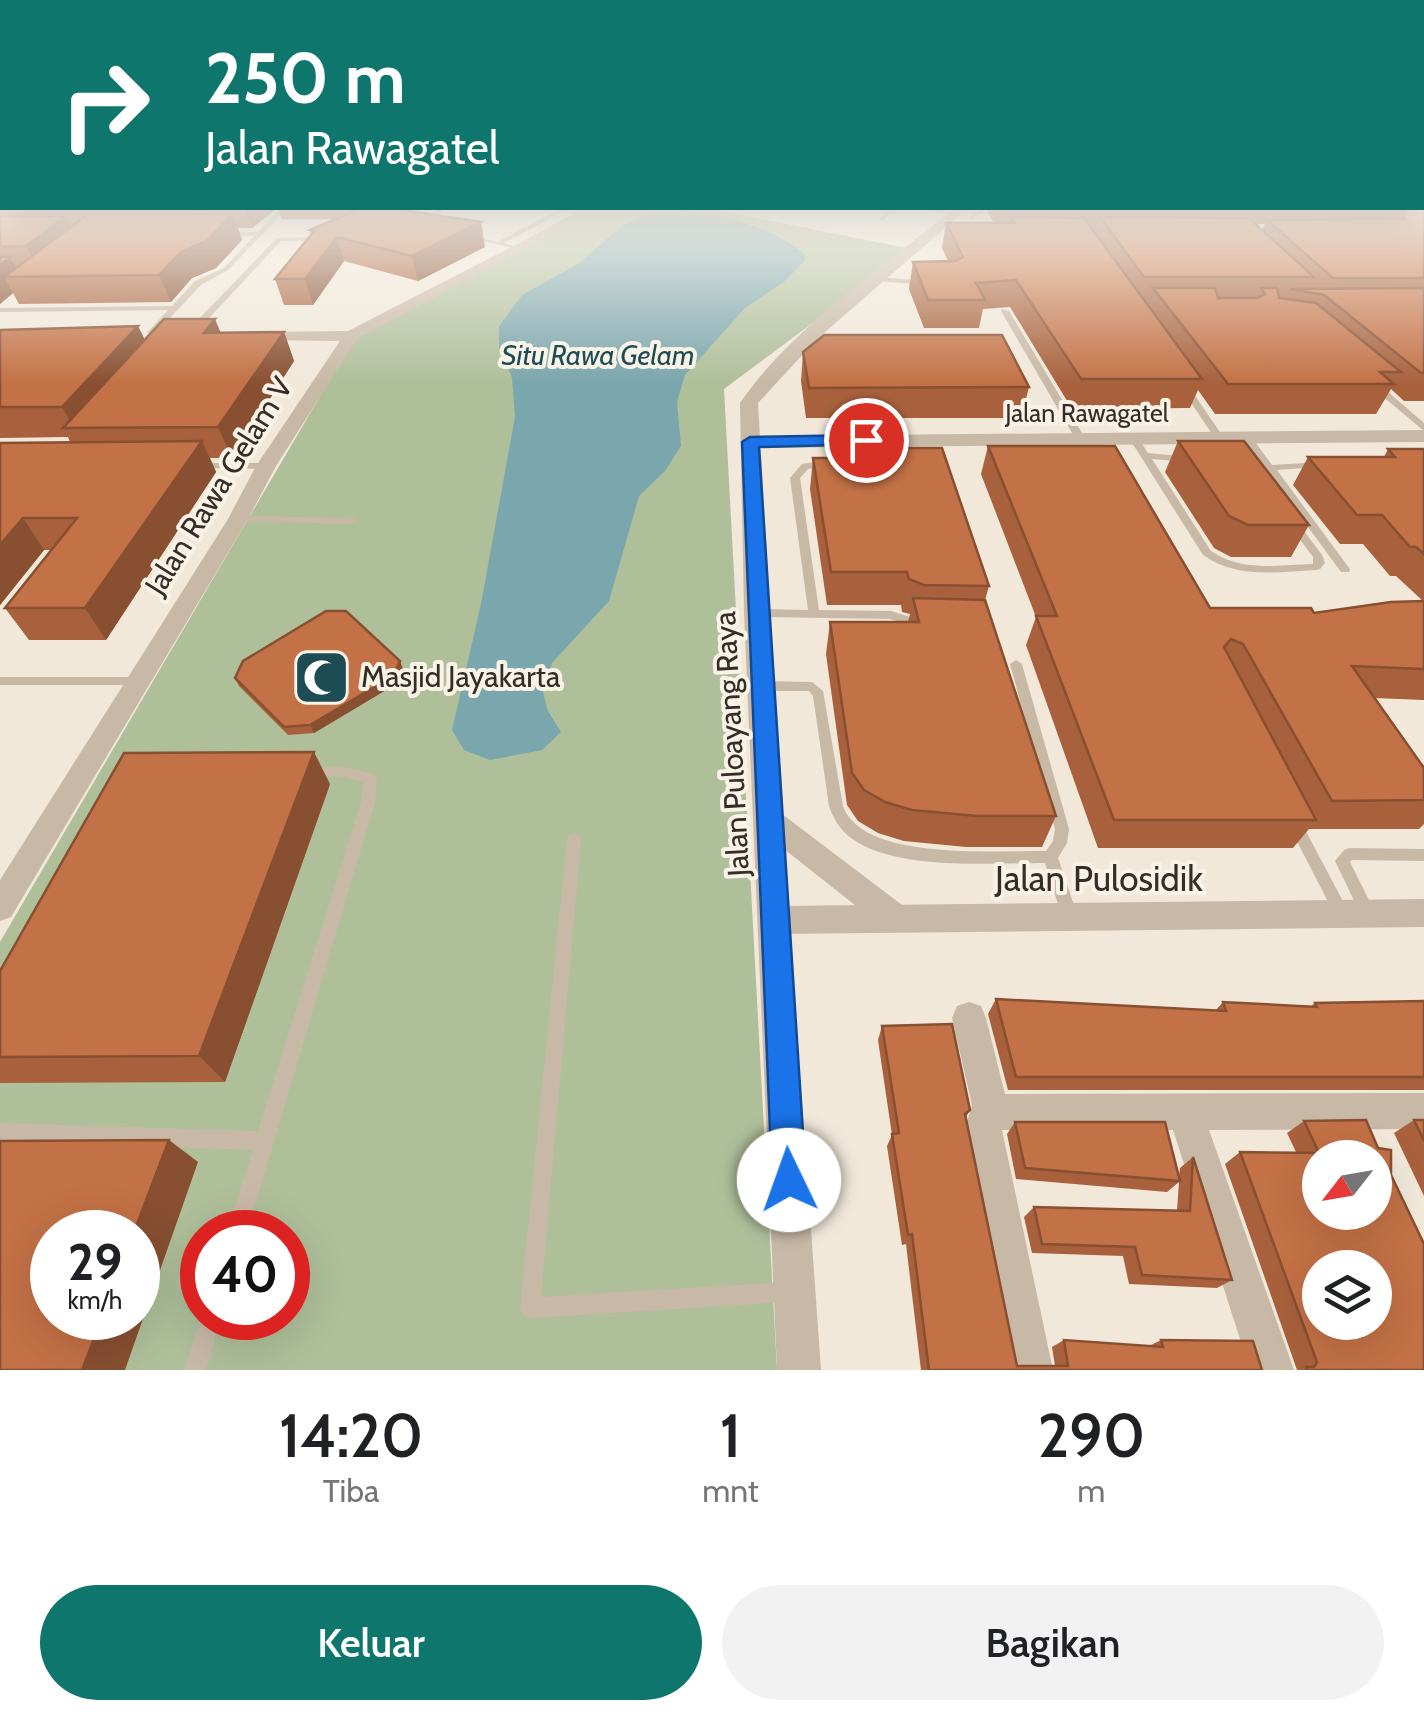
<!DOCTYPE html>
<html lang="id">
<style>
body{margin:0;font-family:Cabin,sans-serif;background:#f2f2f2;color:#202124;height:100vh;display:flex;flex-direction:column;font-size:38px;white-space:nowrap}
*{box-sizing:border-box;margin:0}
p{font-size:32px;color:#757577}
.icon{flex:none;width:55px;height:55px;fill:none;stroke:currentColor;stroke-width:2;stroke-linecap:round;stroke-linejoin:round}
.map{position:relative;height:1370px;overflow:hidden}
.sheet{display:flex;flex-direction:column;background:#fff;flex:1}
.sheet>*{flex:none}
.guide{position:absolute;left:0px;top:0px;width:1425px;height:210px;box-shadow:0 10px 40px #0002;background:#0f766e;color:#fff;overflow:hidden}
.needle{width:65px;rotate:239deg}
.fabs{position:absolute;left:1302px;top:1140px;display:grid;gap:20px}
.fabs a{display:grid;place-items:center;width:90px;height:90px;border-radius:50%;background:#fff;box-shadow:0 10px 40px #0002;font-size:50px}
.speed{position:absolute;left:30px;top:1210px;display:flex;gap:20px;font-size:50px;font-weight:700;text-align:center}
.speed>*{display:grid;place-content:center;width:130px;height:130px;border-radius:50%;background:#fff;box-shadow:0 10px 40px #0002;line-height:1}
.speed small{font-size:25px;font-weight:400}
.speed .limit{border:15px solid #d22;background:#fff;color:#111}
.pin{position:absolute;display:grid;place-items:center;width:85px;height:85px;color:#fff;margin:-42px;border:5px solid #fff;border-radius:50%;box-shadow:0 2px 10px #0007}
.me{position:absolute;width:110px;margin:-55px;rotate:357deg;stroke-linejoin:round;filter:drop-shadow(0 0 8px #0008)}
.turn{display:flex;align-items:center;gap:35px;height:210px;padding:0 40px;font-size:45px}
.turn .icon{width:130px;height:130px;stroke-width:2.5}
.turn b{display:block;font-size:70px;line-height:85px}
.eta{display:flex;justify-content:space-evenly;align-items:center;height:170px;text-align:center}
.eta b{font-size:60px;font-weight:600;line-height:70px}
.cta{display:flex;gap:20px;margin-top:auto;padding:20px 40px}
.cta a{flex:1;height:115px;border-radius:60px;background:#0f766e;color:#fff;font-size:40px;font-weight:600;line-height:115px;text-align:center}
.cta a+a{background:#f2f2f2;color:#202124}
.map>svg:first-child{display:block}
.green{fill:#afbf9a;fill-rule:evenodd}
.water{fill:#7aa6ad}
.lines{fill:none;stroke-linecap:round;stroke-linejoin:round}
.service{fill:#c8b9a6;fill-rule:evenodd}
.minor{fill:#c8b9a6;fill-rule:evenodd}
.tertiary{fill:#c8b9a6;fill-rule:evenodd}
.wall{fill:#a8613c;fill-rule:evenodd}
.shaded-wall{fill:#884f31}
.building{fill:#c37146;stroke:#884f31;stroke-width:2.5;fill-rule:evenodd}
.route{fill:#1a73e8;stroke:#114b97;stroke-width:2.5}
.labels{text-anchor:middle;stroke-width:8;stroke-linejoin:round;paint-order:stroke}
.far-street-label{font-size:25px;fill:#352d27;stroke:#f9f2e6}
.far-water-label{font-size:28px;font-style:italic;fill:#1e4c55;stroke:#f9f2e6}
.street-label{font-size:30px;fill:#352d27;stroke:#f9f2e6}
.poi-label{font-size:30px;fill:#352d27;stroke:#f9f2e6;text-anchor:start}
.near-street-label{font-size:35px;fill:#352d27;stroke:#f9f2e6}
</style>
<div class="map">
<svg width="1424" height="1370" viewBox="0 0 1424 1370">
<rect width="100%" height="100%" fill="#f1e8da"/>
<path class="green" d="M583 208H706L912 249 724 389 777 1370H0V942L356 335ZM52 1232H138V1318H52ZM202 1232H288V1318H202Z"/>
<path class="water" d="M688 214C732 217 768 226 804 253L805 260 785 281 745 308 685 375 677 402 681 446 665 471 639 496 609 601 552 663 542 689 548 711 561 732 542 750 490 760 464 750 452 730 481 604 515 417 512 378 499 347V326L522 295 578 264 623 225 647 215Z"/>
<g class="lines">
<g class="service">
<path d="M281 208H287L228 270 201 285 154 335 147 333 168 310 0 312V308L172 306 195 281 224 268 254 236H223L221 235V233L258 232Z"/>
<path d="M438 208H444L432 228H428Z"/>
<path d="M563 208H570L504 243 517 247V249L467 237 470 235 497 242Z"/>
<path d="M893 208H899L883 220H879V218Z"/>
<path d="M920 208H930L958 214 955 216Z"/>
<path d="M981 208H987L973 219H969V217Z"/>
<path d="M325 237 327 238V240L281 241 197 331H191V327L277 238Z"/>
<path d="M879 277 926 281 930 283 926 285 876 281V277Z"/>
<path d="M1002 309 1009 311 1085 438 1083 440H1077L1075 438 1001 311Z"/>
<path d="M1181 384H1187L1224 438 1222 440H1216L1180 386Z"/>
<path d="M1374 385H1380L1424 423V431L1374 389Z"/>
<path d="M1247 434 1250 435 1272 465 1320 462V466L1317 467 1277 470 1349 568 1350 570 1349 572H1341L1242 437Z"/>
<path d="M1134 435 1137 436 1148 453 1191 457V461L1188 462 1152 459 1211 551C1241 572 1278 565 1313 564V557L1289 525 1294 522 1298 523 1322 555 1325 563 1320 569 1316 570C1277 572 1237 579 1203 555L1129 438Z"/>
<path d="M829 460 832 461V465L808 469 800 478 819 610 891 611 926 622 928 625 926 628 922 629 890 619 756 617 750 613 756 609 808 610 790 478 802 464Z"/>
<path d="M197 463H266L271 466 266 469 194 468 192 466Z"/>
<path d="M238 516 352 518 357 521 352 524 234 521 233 519Z"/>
<path d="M1016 660 1022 664 1069 829 1067 843 1058 858 1078 917 1076 922 1070 924 1064 922 1062 917 1045 863C990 863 896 871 851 838 840 830 833 818 829 806L813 696 809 691H761L755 686 761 681 812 682 823 691 843 806C863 862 997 850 1046 851L1053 841 1055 829 1010 664Z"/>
<path d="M0 677H136L142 681 136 685H0Z"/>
<path d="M307 766 344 767 375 774 377 778 375 802 247 1232H227L253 1150 0 1141V1123L258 1131 361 802 363 782 344 777 302 775 300 771 302 767Z"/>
<path d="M1295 818 1300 820 1346 907 1349 912 1346 917 1341 919 1336 917 1288 824 1290 820Z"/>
<path d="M574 833 579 835 581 839 541 1297 788 1282 795 1285 798 1292 795 1299 788 1302 530 1318 523 1315 520 1308 567 839 569 835Z"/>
<path d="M1349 848 1424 849V861L1352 860 1350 862 1375 912 1372 917 1367 919 1362 917 1335 861 1344 850Z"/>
<path d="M202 1313V1318H221L206 1370H184Z"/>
</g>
<g class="minor">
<path d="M587 208H601L357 339 276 466 248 519 11 917 0 921V880L228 519 256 466 340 341 251 340 245 338V332L348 331Z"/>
<path d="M1424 430V442L750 448 741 442 750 436Z"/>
<path d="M1424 899V927L775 934 764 930 759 920 764 910 775 906Z"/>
<path d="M969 1002 981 1006 986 1018 1005 1094 1424 1093V1129L1209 1130 1294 1370H1250L1173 1130H1002L1053 1370H1009L965 1128 972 1105 952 1018 957 1006Z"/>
</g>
<path class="tertiary" d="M955 208H968L817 339 758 403 782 814 906 908 911 918 906 928 895 932 884 928 784 849 821 1370H777L744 613 740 403C789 330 887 264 955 208Z"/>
</g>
<g class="wall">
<path d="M0 192H2V208H277L252 228H238L242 240 216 268 192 278 171 302 19 304 13 293 0 304Z"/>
<path d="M1424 192V401H1404L1391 389 1376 414H1215L1198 390 1190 408 1072 409 1010 307 983 309 979 328H924L909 289 913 262 948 261 942 248 946 223H994L988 213 989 208H1422ZM1255 224H1265L1262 230Z"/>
<path d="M278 208H360L359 209 485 247 418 281 344 261 313 305H284L275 279 311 234 310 230 335 219H282Z"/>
<path d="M0 330 145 339 221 333 284 332 294 361 232 458H210L216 472 106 640H29L5 608 51 550H44L0 605V443L70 442 68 437 0 438Z"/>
<path d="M803 352 1029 387 1021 418H806L801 381Z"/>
<path d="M845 439 881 448 989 586 985 600 1056 816 1042 847H966L904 841 878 833 858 821 847 805 826 654 830 622H908L910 614 902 612 901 605H827L810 489 813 458H830L843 450Z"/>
<path d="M1178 441 1309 525 1291 557H1231L1214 548 1165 472Z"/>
<path d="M988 446 1210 608 1314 613 1423 601 1396 576H1390L1363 544H1340L1293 485 1308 457H1384L1388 449H1424V700L1374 698 1424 768V824L1419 829H1309L1293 848H1098L1026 645 1036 617 981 474Z"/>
<path d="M403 669 396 684 314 733 288 735 239 686 235 678Z"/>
<path d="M330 784 225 1082 0 1083V971Z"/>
<path d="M996 999 1216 1010 1223 1002 1310 1007 1315 1003 1424 1001V1090H1008L988 1014Z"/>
<path d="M882 1026 970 1110 966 1117 1017 1366H1055L1052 1347 1064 1340 1149 1346 1161 1340 1262 1370H921L906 1244 902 1245 887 1146 892 1135 878 1040Z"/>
<path d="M1414 1120H1424V1196L1394 1133Z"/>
<path d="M1304 1121 1378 1148 1391 1175 1424 1370H1297L1225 1164 1240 1152H1296L1287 1133Z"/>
<path d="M1015 1122 1179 1177 1180 1168 1193 1157 1232 1280 1217 1288 1129 1284 1123 1256 1032 1253 1024 1217 1034 1207 1177 1211 1179 1182 1167 1192 1016 1179 1007 1134Z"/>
</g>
<g class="shaded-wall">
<path d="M245 208H277L252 228Z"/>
<path d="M233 214 242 240 216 268 192 278 171 302 159 275 181 252Z"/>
<path d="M66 216 78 241 39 271 26 246Z"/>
<path d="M481 222 485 247 418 281 412 256Z"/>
<path d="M337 237 344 261 313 305 305 279Z"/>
<path d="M10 257 21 277H4L13 293 0 304V266Z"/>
<path d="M215 319 227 348 204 333Z"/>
<path d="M138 326 152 354 74 428 62 407Z"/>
<path d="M284 332 294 361 232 458 218 427Z"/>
<path d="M202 441 216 472 106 640 85 608Z"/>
<path d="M23 518 44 550 0 605V545Z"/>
<path d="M400 661 403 669 396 684 314 733 310 725Z"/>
<path d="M314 752 330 784 225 1082 199 1056Z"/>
<path d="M169 1140 198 1162 125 1370H82L102 1318H138V1232H134Z"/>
</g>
<g class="building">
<rect x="0" y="192" width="2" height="13"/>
<path d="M1422 192H1424V278H1333L1267 220 1405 219 1403 210H1368L1386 208H1422Z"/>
<path d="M362 208H389L481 222 412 256 337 237 305 279H275L314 231 310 230Z"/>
<path d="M233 214 206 241 181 252 159 275 4 277 87 215Z"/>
<path d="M0 216H66L26 246 0 247Z"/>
<path d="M1011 217 1084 218 1202 379H1081L1016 280 976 283 985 300H928L913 262 955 261 963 257 946 223H1015Z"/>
<path d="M1100 217 1249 218 1314 277H1144Z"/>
<path d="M0 257H10L0 266Z"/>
<path d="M1153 288H1215L1218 298H1257L1265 294 1261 288H1277L1279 298 1316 303 1401 372H1380L1394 384H1228Z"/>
<path d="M1424 288V373H1421L1324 295 1290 289Z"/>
<path d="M164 319H215L204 333 284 332 218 427 63 428Z"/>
<path d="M138 326 62 407H0V330Z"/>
<path d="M824 335H1002L1029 387 809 388 803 352Z"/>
<path d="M845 439H879L881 448H942L989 586 924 585 909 579 907 572H831L813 458H830L847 448Z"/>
<path d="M202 441 85 608H5L77 518H23L0 545V443Z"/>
<path d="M1178 441H1244L1309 525H1248L1229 516Z"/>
<path d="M988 446H1115L1210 608H1311L1314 613 1391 602 1424 601V669L1352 666 1424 768V800L1332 801 1243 644 1231 639 1224 647 1316 820H1114L1036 616H1057Z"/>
<path d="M1388 449H1424V554L1416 547H1410L1382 515H1357L1308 457H1395Z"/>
<path d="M913 598 985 600 1056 816H977L912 810 885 802 864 790 852 773 830 622H919Z"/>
<path d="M326 611H346L400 661 393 676 310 725 284 727 235 678 243 661Z"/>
<path d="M314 752 199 1056 0 1057V971L124 753Z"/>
<path d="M996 999 1226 1011 1223 1002 1317 1007 1315 1003 1424 1001V1077H1016Z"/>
<path d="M952 1024 970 1110 965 1114 1017 1366H1068L1064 1340 1163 1347 1161 1340 1253 1341 1262 1370H929L912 1234 908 1235 892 1134 899 1133 882 1026Z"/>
<path d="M1366 1120 1378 1148 1391 1150V1175L1424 1244V1370H1307L1306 1367H1314L1317 1362 1240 1152 1319 1153 1304 1121ZM1320 1158H1375V1212H1320ZM1320 1268H1375V1322H1320Z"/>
<path d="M1414 1120H1424V1141Z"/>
<path d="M1015 1122H1165L1180 1181 1025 1168Z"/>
<path d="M169 1140 134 1232H52V1318H102L82 1370H0V1141Z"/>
<path d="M1193 1157 1232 1280 1142 1275 1135 1247 1042 1244 1034 1207 1190 1211Z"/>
</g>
<linearGradient id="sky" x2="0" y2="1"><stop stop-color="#7caed0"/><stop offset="0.5" stop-color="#f9f5ee"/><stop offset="1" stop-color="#f9f5ee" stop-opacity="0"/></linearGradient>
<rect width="1424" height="384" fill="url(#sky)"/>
<path class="route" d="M866 435 874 440 872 444 759 447 806 1180 801 1193 789 1198 777 1193 772 1180 742 442 750 437Z"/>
<defs>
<symbol id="mosque-square" viewBox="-11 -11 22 22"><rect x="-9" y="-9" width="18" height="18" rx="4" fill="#1e4c55" stroke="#f9f2e6"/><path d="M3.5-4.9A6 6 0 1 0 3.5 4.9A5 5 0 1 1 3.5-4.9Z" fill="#fff"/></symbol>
</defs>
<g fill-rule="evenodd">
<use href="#mosque-square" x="290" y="646" width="63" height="63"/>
</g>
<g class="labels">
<g class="far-street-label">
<text x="1087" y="422">Jalan Rawagatel</text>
</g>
<g class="far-water-label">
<text x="598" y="365">Situ Rawa Gelam</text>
</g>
<g class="street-label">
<text transform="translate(219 486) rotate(-58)" y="10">Jalan Rawa Gelam V</text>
<text transform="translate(732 744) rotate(-93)" y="10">Jalan Puloayang Raya</text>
</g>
<g class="poi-label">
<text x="361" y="687">Masjid Jayakarta</text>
</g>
<g class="near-street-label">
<text x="1099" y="891">Jalan Pulosidik</text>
</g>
</g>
</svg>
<div class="fabs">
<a><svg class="needle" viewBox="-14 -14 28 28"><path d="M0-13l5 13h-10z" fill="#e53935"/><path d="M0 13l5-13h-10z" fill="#757577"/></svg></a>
<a><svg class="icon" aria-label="layers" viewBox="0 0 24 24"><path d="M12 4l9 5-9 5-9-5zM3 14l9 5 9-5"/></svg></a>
</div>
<div class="speed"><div>29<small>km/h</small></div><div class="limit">40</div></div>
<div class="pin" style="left:866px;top:440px;background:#d93025"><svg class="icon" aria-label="arrive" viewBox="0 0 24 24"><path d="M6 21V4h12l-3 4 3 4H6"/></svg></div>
<svg class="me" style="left:789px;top:1180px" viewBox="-20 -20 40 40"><circle r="19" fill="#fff"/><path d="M0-13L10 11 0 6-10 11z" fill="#1a73e8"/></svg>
<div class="guide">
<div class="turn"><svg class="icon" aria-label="right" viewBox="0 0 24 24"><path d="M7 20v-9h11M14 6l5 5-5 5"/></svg><div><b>250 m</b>Jalan Rawagatel</div></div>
</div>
</div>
<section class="sheet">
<div class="eta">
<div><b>14:20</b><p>Tiba</p></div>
<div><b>1</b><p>mnt</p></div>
<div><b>290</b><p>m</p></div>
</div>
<div class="cta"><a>Keluar</a><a>Bagikan</a></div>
</section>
